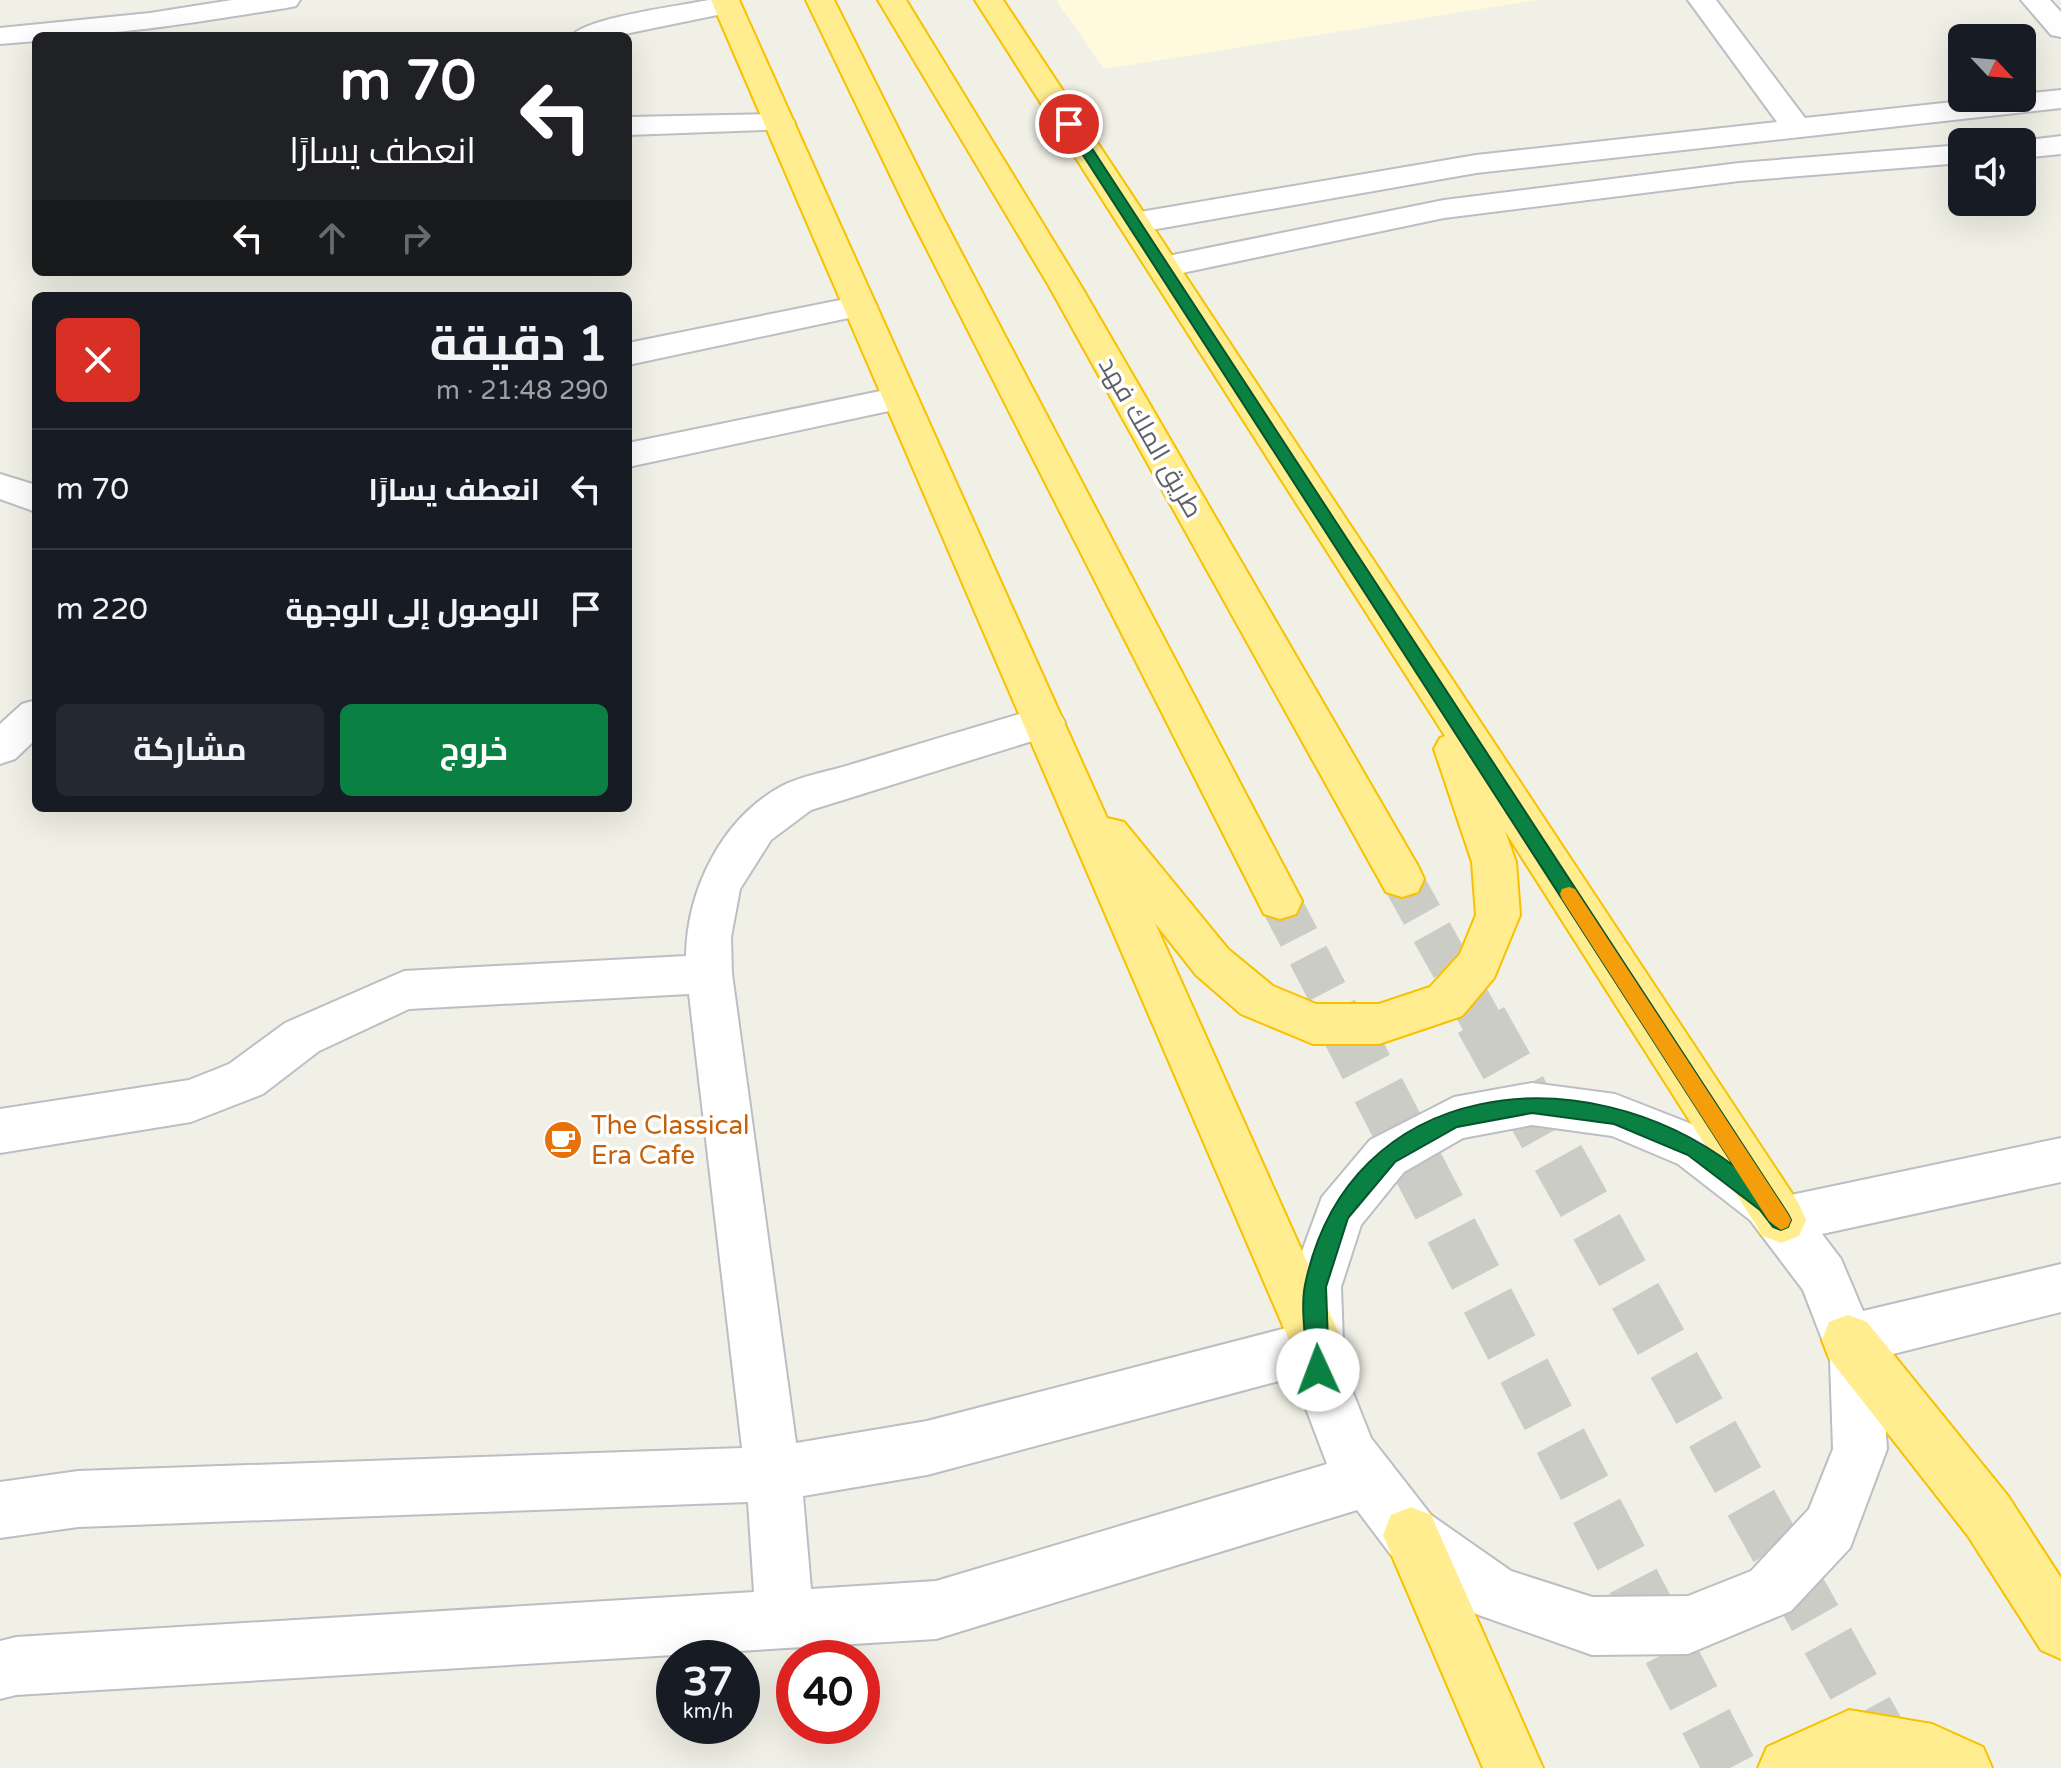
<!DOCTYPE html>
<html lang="ar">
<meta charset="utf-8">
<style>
body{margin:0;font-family:"Varela Round",Cairo,sans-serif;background:#242831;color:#f1f3f6;direction:rtl;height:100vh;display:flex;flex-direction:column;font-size:30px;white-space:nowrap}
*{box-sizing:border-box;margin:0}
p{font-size:26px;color:#9ea1a6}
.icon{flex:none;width:44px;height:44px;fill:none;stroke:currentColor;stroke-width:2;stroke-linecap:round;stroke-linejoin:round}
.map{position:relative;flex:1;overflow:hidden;direction:ltr}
.details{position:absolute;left:32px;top:292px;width:600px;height:520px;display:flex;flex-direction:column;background:#171b24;border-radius:12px;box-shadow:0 8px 32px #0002;direction:rtl}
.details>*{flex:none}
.banner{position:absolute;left:32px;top:32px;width:600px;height:244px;border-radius:12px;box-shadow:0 8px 32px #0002;direction:rtl;background:#202124;color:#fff;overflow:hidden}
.needle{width:52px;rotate:116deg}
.buttons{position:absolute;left:1948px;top:24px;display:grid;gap:16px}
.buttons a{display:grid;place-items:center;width:88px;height:88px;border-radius:12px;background:#171b24;box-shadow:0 8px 32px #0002;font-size:40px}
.speed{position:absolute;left:656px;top:1640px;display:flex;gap:16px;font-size:40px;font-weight:700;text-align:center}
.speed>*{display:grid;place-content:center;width:104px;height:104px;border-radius:50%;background:#171b24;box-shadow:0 8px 32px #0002;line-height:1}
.speed small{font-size:20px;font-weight:400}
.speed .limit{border:12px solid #d22;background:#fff;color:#111}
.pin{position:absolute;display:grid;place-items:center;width:68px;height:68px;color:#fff;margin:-34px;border:4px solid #fff;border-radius:50%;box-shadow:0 2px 8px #0007}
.me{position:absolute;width:88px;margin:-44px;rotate:358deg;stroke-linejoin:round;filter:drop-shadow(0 0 6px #0008)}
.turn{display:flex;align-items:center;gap:28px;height:168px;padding:0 24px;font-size:36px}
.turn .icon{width:104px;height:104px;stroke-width:2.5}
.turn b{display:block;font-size:56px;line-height:68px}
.lanes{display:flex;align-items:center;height:76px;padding:0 24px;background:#0003;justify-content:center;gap:40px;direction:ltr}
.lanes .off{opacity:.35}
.round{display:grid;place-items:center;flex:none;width:84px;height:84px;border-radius:12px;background:#242831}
.head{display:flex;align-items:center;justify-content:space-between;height:136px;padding:0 24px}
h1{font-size:48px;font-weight:700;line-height:60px}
.cta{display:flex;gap:16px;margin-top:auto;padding:16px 24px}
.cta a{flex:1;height:92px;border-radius:12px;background:#0b8043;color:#fff;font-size:32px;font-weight:700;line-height:92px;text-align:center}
.cta a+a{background:#242831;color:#f1f3f6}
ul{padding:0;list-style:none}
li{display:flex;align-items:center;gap:24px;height:120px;padding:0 24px;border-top:2px solid #363941}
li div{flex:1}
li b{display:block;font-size:30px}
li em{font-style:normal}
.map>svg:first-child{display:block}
.commercial{fill:#fffade}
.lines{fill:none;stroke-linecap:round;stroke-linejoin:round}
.highway-tunnel-far1{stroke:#ccccc6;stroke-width:41;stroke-dasharray:41 20;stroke-linecap:butt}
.highway-tunnel{stroke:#ccccc6;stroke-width:53;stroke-dasharray:53 26;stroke-linecap:butt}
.minor-casing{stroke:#bbbec3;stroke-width:4}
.highway-casing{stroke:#f8c100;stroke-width:4}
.minor{fill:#fff;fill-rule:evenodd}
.highway{fill:#ffed90;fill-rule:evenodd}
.route{fill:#0b8043;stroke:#07532c;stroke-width:2}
.slow{fill:#f59e0b}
.labels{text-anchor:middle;stroke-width:7;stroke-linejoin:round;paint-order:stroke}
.street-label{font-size:26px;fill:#5e6168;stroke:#fff}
.food-label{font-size:26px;fill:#c56008;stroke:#fff;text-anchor:start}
</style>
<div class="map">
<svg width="2061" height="1768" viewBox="0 0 2061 1768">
<rect width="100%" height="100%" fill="#f1f0e6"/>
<path class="commercial" d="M1056 0H1537L1104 69Z"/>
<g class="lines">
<g class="highway-tunnel-far1">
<path d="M1402 879 1482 1022"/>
<path d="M1280 901 1343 1022"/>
</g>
<g class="highway-tunnel">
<path d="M1342 1020 1730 1768"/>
<path d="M1481 1020 1899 1768"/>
</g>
<defs>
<g id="minor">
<path d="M232 0H300L296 6 286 8C203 21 120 36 36 36V41L0 44V28L150 13Z"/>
<path d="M709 0H737L741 5 737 11 727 13 615 36H572C584 18 684 5 709 0Z"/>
<path d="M1688 0H1716L1805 118 1990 98H2022V94L2061 90V108L1476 173 1134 233 1123 230 1118 223 1123 216 1134 213 1476 155 1777 122Z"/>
<path d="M2021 0H2050L2061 12V37L2051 35Z"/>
<path d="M780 114 791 117 795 123 791 129 628 135V117Z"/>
<path d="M2061 136V154L2022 158V142H2013Z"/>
<path d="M1962 145V163L1739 181 1444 218 1163 277 1151 274 1147 267 1151 260 1163 257 1444 200 1739 163Z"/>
<path d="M860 296 872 299 877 306 872 313 628 365V343Z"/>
<path d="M900 387 912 390 918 398 912 406 628 467V443Z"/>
<path d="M0 474 36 485V512L0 499Z"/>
<path d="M36 700V739L15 759 0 764V724L22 704Z"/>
<path d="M1044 707 1058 711 1065 722 1058 733 811 810 771 840 740 889 731 937 732 974 796 1443 927 1421 1290 1327 1289 1287 1322 1197 1370 1140 1454 1097 1532 1083 1615 1094 1712 1132 1791 1195 2061 1138V1182L1822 1234 1841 1259 1863 1311 2061 1264V1312L1881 1357 1887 1449 1850 1548 1791 1611 1688 1654 1592 1655 1476 1614 1391 1555 1357 1510 936 1639 16 1695 0 1699V1641L16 1637 754 1592 748 1502 78 1527 0 1538V1482L78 1471 742 1448 689 994 409 1009 319 1051 263 1094 191 1122 0 1153V1109L189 1080 229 1064 285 1023 404 971 686 956C687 890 721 820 780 787 802 775 832 771 856 763 919 744 981 725 1044 707ZM1532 1125 1612 1136 1678 1164 1750 1220 1803 1290 1830 1360 1833 1449 1809 1509 1751 1571 1688 1596 1592 1597 1511 1571 1431 1515 1371 1438 1344 1370 1341 1287 1361 1225 1404 1172 1463 1138ZM1294 1377 1327 1464 936 1581 811 1589 803 1496 927 1475Z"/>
</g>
<g id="highway">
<path d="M711 0H739L1107 818 1124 822 1228 949 1273 986 1316 1004H1379L1430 987 1460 954 1476 915 1472 862 1434 749 1440 738 1445 736 975 0H1003L1799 1204 1806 1220 1799 1236 1781 1243 1763 1236 1505 831 1516 862 1520 915 1494 978 1462 1016 1379 1044H1313L1241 1014 1196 975 1155 923 1344 1345 1337 1363 1318 1370 1299 1363Z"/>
<path d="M806 0H834L941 214 1302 901 1296 914 1280 919 1264 914 909 214Z"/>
<path d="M878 0H906L1081 286 1418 866 1424 879 1418 892 1402 897 1386 892 1049 286Z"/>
<path d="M1848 1315 1867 1322 2008 1496 2061 1578V1659L2041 1650 1968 1536 1829 1358 1822 1340 1829 1322Z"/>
<path d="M1411 1507 1431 1515 1543 1768H1483L1383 1535 1391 1515Z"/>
<path d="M1849 1710 1932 1724 1983 1747 1992 1768H1758L1767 1747Z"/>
</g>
</defs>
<use href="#minor" class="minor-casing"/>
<use href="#highway" class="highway-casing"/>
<use href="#minor" class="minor"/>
<use href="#highway" class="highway"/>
</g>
<path class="route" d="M1069 120 1076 124 1788 1214 1791 1220 1788 1227 1781 1230 1773 1227 1760 1210 1688 1155 1614 1124 1532 1113 1457 1127 1395 1162 1348 1218 1326 1287 1329 1370 1326 1378 1318 1381 1311 1378 1307 1370C1307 1344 1300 1310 1305 1285 1348 1076 1584 1052 1734 1166L1063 124Z"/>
<path class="slow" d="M1569 887 1575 889 1788 1214 1791 1220 1788 1227 1781 1230 1769 1221 1562 899 1560 894 1562 889Z"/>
<defs>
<symbol id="cafe-disc" viewBox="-11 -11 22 22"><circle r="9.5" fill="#e8710a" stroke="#fff"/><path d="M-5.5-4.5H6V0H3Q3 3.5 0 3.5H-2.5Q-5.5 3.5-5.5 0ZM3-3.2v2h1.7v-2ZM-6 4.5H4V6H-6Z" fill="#fff"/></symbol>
</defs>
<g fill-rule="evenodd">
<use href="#cafe-disc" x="541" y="1118" width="44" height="44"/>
</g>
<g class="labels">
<g class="street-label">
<text transform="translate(1151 437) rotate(60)" y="9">طريق الملك فهد</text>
</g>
<g class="food-label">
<text x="591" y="1134">The Classical<tspan x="591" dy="30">Era Cafe</tspan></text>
</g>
</g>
</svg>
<div class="buttons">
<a><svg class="needle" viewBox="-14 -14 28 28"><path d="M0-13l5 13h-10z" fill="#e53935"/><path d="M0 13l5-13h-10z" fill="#9ea1a6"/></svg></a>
<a><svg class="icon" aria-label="sound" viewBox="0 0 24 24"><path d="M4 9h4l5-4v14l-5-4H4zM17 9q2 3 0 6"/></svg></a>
</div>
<div class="speed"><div>37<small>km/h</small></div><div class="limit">40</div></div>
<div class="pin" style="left:1069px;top:124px;background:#d93025"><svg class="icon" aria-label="arrive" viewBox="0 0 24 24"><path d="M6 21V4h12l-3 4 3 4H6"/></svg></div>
<svg class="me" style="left:1318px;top:1370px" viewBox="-20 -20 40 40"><circle r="19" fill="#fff"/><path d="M0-13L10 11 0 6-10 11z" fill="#0b8043"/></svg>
<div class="banner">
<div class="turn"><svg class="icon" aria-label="left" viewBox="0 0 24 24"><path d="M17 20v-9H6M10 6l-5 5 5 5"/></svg><div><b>70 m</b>انعطف يسارًا</div></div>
<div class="lanes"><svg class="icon" aria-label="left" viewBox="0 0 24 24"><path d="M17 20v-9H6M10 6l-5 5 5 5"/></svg><svg class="icon off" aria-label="ahead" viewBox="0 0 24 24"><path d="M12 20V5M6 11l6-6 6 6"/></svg><svg class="icon off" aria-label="right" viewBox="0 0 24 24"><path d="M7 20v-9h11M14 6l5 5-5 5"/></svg></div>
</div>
<section class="details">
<div class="head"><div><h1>1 دقيقة</h1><p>290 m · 21:48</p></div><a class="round" style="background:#d93025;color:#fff"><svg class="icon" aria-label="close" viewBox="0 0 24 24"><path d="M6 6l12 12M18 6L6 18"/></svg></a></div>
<ul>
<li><svg class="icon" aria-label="left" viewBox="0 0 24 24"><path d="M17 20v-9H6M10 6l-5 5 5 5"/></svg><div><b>انعطف يسارًا</b></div><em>70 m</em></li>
<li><svg class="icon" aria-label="arrive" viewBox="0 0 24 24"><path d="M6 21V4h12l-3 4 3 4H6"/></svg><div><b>الوصول إلى الوجهة</b></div><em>220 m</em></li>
</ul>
<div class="cta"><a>خروج</a><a>مشاركة</a></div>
</section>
</div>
